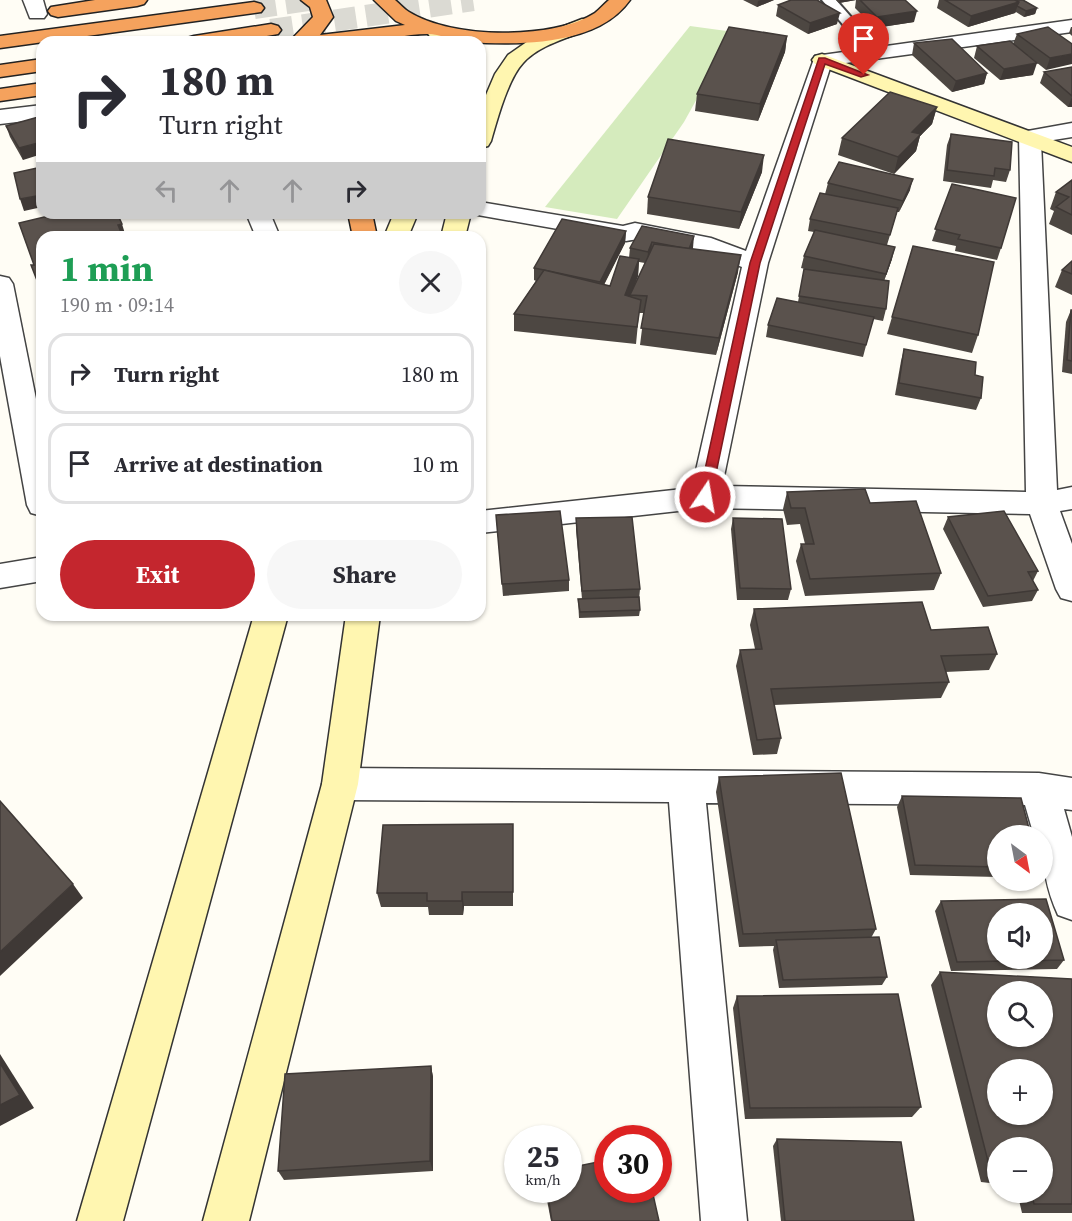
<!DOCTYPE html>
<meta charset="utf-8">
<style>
body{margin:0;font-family:"Source Serif 4",serif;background:#f7f7f7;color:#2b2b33;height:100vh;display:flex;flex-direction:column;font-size:22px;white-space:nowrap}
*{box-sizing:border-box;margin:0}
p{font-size:20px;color:#7c7c81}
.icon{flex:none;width:33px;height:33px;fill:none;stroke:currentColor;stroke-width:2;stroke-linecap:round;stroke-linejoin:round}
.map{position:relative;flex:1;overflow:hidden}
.side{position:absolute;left:36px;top:231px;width:450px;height:390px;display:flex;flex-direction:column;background:#fff;border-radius:18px;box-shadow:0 2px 4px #0004}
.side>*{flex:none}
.top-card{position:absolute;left:36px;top:36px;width:450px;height:183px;border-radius:18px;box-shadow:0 2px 4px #0004;background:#fff;color:#2b2b33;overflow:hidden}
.needle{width:39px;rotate:148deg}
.controls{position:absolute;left:987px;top:825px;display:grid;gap:12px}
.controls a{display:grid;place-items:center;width:66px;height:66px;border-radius:50%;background:#fff;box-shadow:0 2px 4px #0004;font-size:30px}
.speed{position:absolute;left:504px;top:1125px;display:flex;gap:12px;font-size:30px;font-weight:700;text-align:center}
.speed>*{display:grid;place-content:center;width:78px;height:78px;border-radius:50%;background:#fff;box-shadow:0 2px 4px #0004;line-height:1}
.speed small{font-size:15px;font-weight:400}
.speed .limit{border:9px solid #d22;background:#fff;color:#111}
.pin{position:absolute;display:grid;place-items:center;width:51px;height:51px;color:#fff;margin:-62px -26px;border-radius:50% 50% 50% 0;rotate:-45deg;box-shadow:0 0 6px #0007}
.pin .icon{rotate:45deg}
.me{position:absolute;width:66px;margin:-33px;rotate:12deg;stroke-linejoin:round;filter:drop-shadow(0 0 4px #0008)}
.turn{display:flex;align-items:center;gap:21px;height:126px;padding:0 24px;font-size:27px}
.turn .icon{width:78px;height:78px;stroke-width:2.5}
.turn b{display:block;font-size:42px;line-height:51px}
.lanes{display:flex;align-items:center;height:57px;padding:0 24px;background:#0003;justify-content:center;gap:30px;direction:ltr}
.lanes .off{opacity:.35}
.round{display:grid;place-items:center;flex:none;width:63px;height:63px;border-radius:32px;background:#f7f7f7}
.head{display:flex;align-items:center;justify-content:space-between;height:102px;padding:0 24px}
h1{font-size:36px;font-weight:700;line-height:45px;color:#1e9e55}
.action{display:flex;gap:12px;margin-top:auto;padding:12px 24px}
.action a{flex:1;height:69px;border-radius:36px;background:#c4262e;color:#fff;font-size:24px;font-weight:700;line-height:69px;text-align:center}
.action a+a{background:#f7f7f7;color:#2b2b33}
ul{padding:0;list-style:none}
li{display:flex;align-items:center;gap:18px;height:81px;margin:0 12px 9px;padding:0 12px;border:3px solid #e1e1e2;border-radius:18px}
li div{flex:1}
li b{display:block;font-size:22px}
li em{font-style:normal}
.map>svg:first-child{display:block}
.green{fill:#d5ebbd}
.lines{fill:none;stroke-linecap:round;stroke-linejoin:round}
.highway-tunnel{stroke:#dbdad3;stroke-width:22;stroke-dasharray:22 10;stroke-linecap:butt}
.lane-casing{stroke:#444;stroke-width:4}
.street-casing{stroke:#444;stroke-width:3}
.secondary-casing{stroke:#333;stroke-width:3}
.highway-casing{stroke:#222;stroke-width:3}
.lane{fill:#fff;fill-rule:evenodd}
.street{fill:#fff;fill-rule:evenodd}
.secondary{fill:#fff6b0;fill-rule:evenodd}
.highway{fill:#f5a25d;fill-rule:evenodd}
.wall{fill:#4d4742;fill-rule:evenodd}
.shaded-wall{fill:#3f3936}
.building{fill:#5a524d;stroke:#3f3936;stroke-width:1.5;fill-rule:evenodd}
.route{fill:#c4262e;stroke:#7f191e;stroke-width:1.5}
</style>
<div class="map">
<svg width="1072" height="1221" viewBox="0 0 1072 1221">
<rect width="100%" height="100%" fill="#fffdf5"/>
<path class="green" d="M690 26 734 32 684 122 617 219 545 207Z"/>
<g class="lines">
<g class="highway-tunnel">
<path d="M254 8 308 0"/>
<path d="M271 30 473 0"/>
</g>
<defs>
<path id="lane" d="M822 0H836L880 50 882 53 880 56H870Z"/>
<g id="street">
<path d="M23 0H43L47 14 44 18H30Z"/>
<path d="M1072 20V32L831 65 768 263 722 486 1026 492 1019 137 1022 132 1072 123V137L1041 142 1057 490 1072 487V509L1060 511 1072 544V601L1061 598 1056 589 1030 514 705 508 480 533V511L692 488 742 267C709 254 660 233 626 241L472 214 480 213V202L623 226 635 223 711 238 746 251 815 56Z"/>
<path d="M42 105V119L0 124V110Z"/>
<path d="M246 213H270L280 237H256Z"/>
<path d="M0 276 9 278 13 284 42 429V516L31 513 27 505 0 356Z"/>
<path d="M42 557V581L0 588V564Z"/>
<path d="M340 768 1039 773 1072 778V810L1064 809 1072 837V920L1058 915C1046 889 1042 864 1042 836H1034L1025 805 706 803 747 1221H701L669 802 340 800 327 795 322 784 327 773Z"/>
</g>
<g id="secondary">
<path d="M582 19 589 21 592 25 589 29C568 38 539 45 523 63 508 79 497 120 491 141L488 146 480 148V109L495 74 508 55 531 39Z"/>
<path d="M436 25 443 27 455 42H434L426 31 429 27Z"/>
<path d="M822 54 1072 147V162L815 64 812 60 815 56Z"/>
<path d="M394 213H418L408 237H384Z"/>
<path d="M447 213H471L465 237H441Z"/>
<path d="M254 615H288L123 1221H77Z"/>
<path d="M346 615H380L358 784 249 1221H203L322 784Z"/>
</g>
<g id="highway">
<path d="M95 0H147L144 4 137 6 58 17 51 15 48 11 51 7Z"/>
<path d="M301 0H326L333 17 320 35 405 25 396 21 374 0H395C400 4 404 9 409 12 452 39 553 40 595 13 600 9 604 4 609 0H630C597 47 516 45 468 42 454 41 440 34 427 34 406 34 384 41 363 42 338 43 313 42 289 42L313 17 310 7Z"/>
<path d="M254 2 261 4 264 8 261 12 0 48V36Z"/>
<path d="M271 24 278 26 281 30 278 34 233 42H184L187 38 194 36Z"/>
<path d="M42 59V71L0 77V65Z"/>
<path d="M42 83V95L0 101V89Z"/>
<path d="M348 213H372L377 237H353Z"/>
</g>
</defs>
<use href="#lane" class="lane-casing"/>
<use href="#street" class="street-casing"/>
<use href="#secondary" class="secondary-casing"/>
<use href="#highway" class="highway-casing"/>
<use href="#lane" class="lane"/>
<use href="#street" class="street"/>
<use href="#secondary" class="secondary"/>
<use href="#highway" class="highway"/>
</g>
<g class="wall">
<path d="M743 0H774L757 7Z"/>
<path d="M836 0H905L914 22 875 28 855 8 856 0 839 3Z"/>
<path d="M939 0H1023L1037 8 1035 14 1024 17 1016 12 1015 13 968 27 937 8Z"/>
<path d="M778 5 837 24 808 34 776 16Z"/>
<path d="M1071 27H1072V36L1069 33Z"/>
<path d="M1017 34 1072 44 1046 70 1026 54 1033 75 1000 80 974 58 977 46 1013 44Z"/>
<path d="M787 36 785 52 758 121 695 111 697 94Z"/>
<path d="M914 43 987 73 984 84 952 92 912 55Z"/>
<path d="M1072 67V107H1068L1040 83 1044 72Z"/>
<path d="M937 107 932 124 920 136 916 151 894 174 838 155 842 138Z"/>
<path d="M42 116 23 160 10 137 6 126Z"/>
<path d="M951 134 1010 170 1006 182 993 180 991 188 943 181 947 145Z"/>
<path d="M762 172 739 229 647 214 648 197Z"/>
<path d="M1072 180V235L1049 224 1054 211 1050 209 1056 192Z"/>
<path d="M828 183 910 190 899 212H897L887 245 892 259 884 281 886 309 883 321 873 319 863 357 766 337 768 325 798 302 804 269 809 270 801 268 804 256 814 232 808 231 810 219 825 194Z"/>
<path d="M952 184 1001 248 997 260 955 251 956 246 932 241Z"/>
<path d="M642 226 692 249 738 272 716 355 640 345 644 313H639L636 344 514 331V314L536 281 534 280V268L626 231 625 243 604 285 610 286 629 258 630 248ZM639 262 645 263 634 286 638 276Z"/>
<path d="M913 246 978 335 972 353 887 334Z"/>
<path d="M1072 261V295L1055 287 1062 270Z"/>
<path d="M1071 310H1072V374L1062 372 1066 322Z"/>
<path d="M904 349 975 375 981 398 976 410 895 395 901 361Z"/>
<path d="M787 492 870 503 941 573 934 590 805 596 796 561 801 544H805L800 524 787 525 783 509Z"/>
<path d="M496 515 569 580V591L503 596Z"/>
<path d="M948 517 1038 571 1033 581 1038 590 1032 601 983 607 943 529Z"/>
<path d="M576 518 640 589 639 600 640 610 639 616 579 618 578 599H582L576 530Z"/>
<path d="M733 518 791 589 788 600H737L731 529Z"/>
<path d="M754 609 931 630 997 654 989 670 945 672 949 682 941 698 774 705 781 738 777 754 753 755 736 666 740 650 755 649 750 625Z"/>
<path d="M719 777 876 929 871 938 887 977 882 985 779 988 773 950 774 946 739 947 716 792Z"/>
<path d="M902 796 998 836V877L910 875 897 807Z"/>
<path d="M513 824V906H464L463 915H429L428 907H381L377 893Z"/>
<path d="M941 901 1064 960 1057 969 951 971 935 911Z"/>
<path d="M940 972 1072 979V1213H1022L1017 1192H1042L998 1148V1184L981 1182 931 985Z"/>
<path d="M737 996 921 1107 912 1117 745 1119 733 1008Z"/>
<path d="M431 1066 433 1077V1171L284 1180 278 1171Z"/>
<path d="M777 1139 914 1221H781L773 1146Z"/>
<path d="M545 1190H568L659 1221H551Z"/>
</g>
<g class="shaded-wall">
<path d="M761 0H774L757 7 758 1Z"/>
<path d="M840 0H856L839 3Z"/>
<path d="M1019 2 1015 13 968 27 971 16Z"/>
<path d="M1037 8 1035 14 1024 17 1026 11Z"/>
<path d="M917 11 914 22 875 28 877 17Z"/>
<path d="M840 13 837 24 808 34 810 23Z"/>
<path d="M787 36 785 52 758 121 760 104Z"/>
<path d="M1072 54V64L1046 70 1050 58Z"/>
<path d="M1037 63 1033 75 1000 80 1004 69Z"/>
<path d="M987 73 984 84 952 92 956 81Z"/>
<path d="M1072 97V107H1068Z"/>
<path d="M937 107 932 124 920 136 916 151 894 174 898 157 912 132Z"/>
<path d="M42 142V154L23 160 19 148Z"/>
<path d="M764 155 762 172 739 229 741 212Z"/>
<path d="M913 179 910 190 899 212 903 201Z"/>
<path d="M42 195V207L24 211 20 199Z"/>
<path d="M122 224 126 237H122L118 225Z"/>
<path d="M626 231 625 243 599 294 600 282Z"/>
<path d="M694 236 693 248 687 261 688 250Z"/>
<path d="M652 242 651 254 647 264 648 252Z"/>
<path d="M895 247 892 259 882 286Z"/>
<path d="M741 255 738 272 716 355 719 338Z"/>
<path d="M639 259 638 276 631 295H630V298L625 295Z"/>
<path d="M73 884 83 898 0 976V952Z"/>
<path d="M462 892 464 906 463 915 462 901Z"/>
<path d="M0 1054 34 1108 0 1126Z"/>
<path d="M431 1066 433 1077V1171L430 1161Z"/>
</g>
<g class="building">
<path d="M791 0H817L840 13 810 23 778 5Z"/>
<path d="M860 0H905L917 11 877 17Z"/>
<path d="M945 0H1015L1019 2 971 16Z"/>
<path d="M1015 0H1023L1037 8 1026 11 1017 6 1019 2Z"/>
<path d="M729 27 787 36 760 104 697 94Z"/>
<path d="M1048 27 1072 44V54L1050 58 1017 34Z"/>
<path d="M952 39 987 73 956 81 914 43Z"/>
<path d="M1010 41 1037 63 1004 69 977 46Z"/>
<path d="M1072 67V96L1044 72Z"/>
<path d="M890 92 937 107 912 132 921 134 898 157 842 138Z"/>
<path d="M42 116V142L19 148 6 126Z"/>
<path d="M951 134 1012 142 1010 170 995 168 994 176 947 170Z"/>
<path d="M668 139 764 155 741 212 648 197Z"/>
<path d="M839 162 913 179 903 201 828 183Z"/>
<path d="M42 167V195L20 199 14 173Z"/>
<path d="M1072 180V215L1056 207 1069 197 1056 192Z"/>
<path d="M952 184 1016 198 1001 248 958 239 960 235 935 229Z"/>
<path d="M820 193 898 208 890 235 810 219Z"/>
<path d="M61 213H117L122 224 118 225 123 237H42V288H40L31 265H34L19 223Z"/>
<path d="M562 219 626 231 600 282 544 270 534 268Z"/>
<path d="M642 226 694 236 689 249 652 242 648 252 630 248Z"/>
<path d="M815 230 895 247 886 274 804 256Z"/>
<path d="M654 244 741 255 719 338 641 328 647 296 630 295Z"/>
<path d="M913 246 994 262 978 335 892 317Z"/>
<path d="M620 256 639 259 625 295 641 300 637 327 514 314 544 270 610 286Z"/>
<path d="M1072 261V274L1062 270Z"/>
<path d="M804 269 889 281 886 309 799 296Z"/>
<path d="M777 298 874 317 866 345 768 325Z"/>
<path d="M1071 310H1072V361L1067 360Z"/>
<path d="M904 349 976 362 975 375 983 377 981 398 899 383Z"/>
<path d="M865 489 870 503 916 501 941 573 810 579 801 544H814L805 508H791L787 492Z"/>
<path d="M560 511 569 580 502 584 496 515Z"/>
<path d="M1004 511 1038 571 1028 572 1038 590 988 596 948 517Z"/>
<path d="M632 517 640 589 582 591 576 518Z"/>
<path d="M733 518 782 519 791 589 740 588Z"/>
<path d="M639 597 640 610 580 612 578 599Z"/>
<path d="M922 602 931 630 988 627 997 654 941 656 949 682 771 689 781 738 757 740 740 650 762 649 754 609Z"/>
<path d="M841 773 876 929 743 934 719 777Z"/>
<path d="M902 796 1021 798 1031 836H998V867L915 865Z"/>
<path d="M0 801 73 884 0 952Z"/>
<path d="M513 824V892H462V901H427V893H377L383 825Z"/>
<path d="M1046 899 1064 960 957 962 941 901ZM998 914H1042V958H998Z"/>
<path d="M879 937 887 977 783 980 776 940Z"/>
<path d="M940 972 1072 979V1204H1034L1031 1192H1042V1148H998V1173H991ZM998 992H1042V1036H998ZM998 1070H1042V1114H998Z"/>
<path d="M898 994 921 1107 750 1108 737 996Z"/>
<path d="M0 1063 20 1095 0 1105Z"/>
<path d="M431 1066 430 1161 278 1171 285 1074Z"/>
<path d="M777 1139 901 1142 914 1221H785Z"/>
<path d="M608 1160V1190H652L659 1221H552L547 1190H568V1168Z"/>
</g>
<path class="route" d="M819 58H825L868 75 861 77 825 64 760 263 711 497 705 502 699 497 750 263Z"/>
</svg>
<div class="controls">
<a><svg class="needle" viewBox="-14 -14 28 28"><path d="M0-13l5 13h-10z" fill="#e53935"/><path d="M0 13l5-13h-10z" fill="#7c7c81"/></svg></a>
<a><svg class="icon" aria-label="sound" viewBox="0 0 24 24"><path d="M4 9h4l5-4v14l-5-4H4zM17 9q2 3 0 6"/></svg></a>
<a><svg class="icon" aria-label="search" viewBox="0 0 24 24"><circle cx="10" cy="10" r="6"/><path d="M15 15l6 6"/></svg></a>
<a>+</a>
<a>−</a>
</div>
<div class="speed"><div>25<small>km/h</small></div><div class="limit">30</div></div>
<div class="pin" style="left:864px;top:75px;background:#d93025"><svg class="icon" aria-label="arrive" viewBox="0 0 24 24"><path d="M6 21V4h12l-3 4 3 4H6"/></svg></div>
<svg class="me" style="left:705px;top:497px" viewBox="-20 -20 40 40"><circle r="17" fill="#c4262e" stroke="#fff" stroke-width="3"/><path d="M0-11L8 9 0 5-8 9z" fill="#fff"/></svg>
<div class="top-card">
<div class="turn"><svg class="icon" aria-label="right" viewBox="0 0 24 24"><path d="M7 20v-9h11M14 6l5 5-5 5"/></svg><div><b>180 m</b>Turn right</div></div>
<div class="lanes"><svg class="icon off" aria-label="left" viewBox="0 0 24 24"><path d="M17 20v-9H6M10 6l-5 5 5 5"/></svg><svg class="icon off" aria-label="ahead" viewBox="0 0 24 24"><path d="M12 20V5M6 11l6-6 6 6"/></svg><svg class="icon off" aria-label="ahead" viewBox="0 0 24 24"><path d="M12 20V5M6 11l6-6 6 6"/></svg><svg class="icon" aria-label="right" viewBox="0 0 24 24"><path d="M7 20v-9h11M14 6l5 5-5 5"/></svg></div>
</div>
<section class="side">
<div class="head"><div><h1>1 min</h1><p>190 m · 09:14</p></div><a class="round"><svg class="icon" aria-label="close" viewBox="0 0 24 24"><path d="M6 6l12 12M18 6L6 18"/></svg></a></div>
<ul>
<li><svg class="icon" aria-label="right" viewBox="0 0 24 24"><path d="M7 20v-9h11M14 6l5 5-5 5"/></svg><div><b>Turn right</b></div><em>180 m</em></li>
<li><svg class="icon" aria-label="arrive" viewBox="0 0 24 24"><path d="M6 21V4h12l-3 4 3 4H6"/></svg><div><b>Arrive at destination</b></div><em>10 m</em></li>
</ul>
<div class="action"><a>Exit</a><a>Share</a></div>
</section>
</div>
